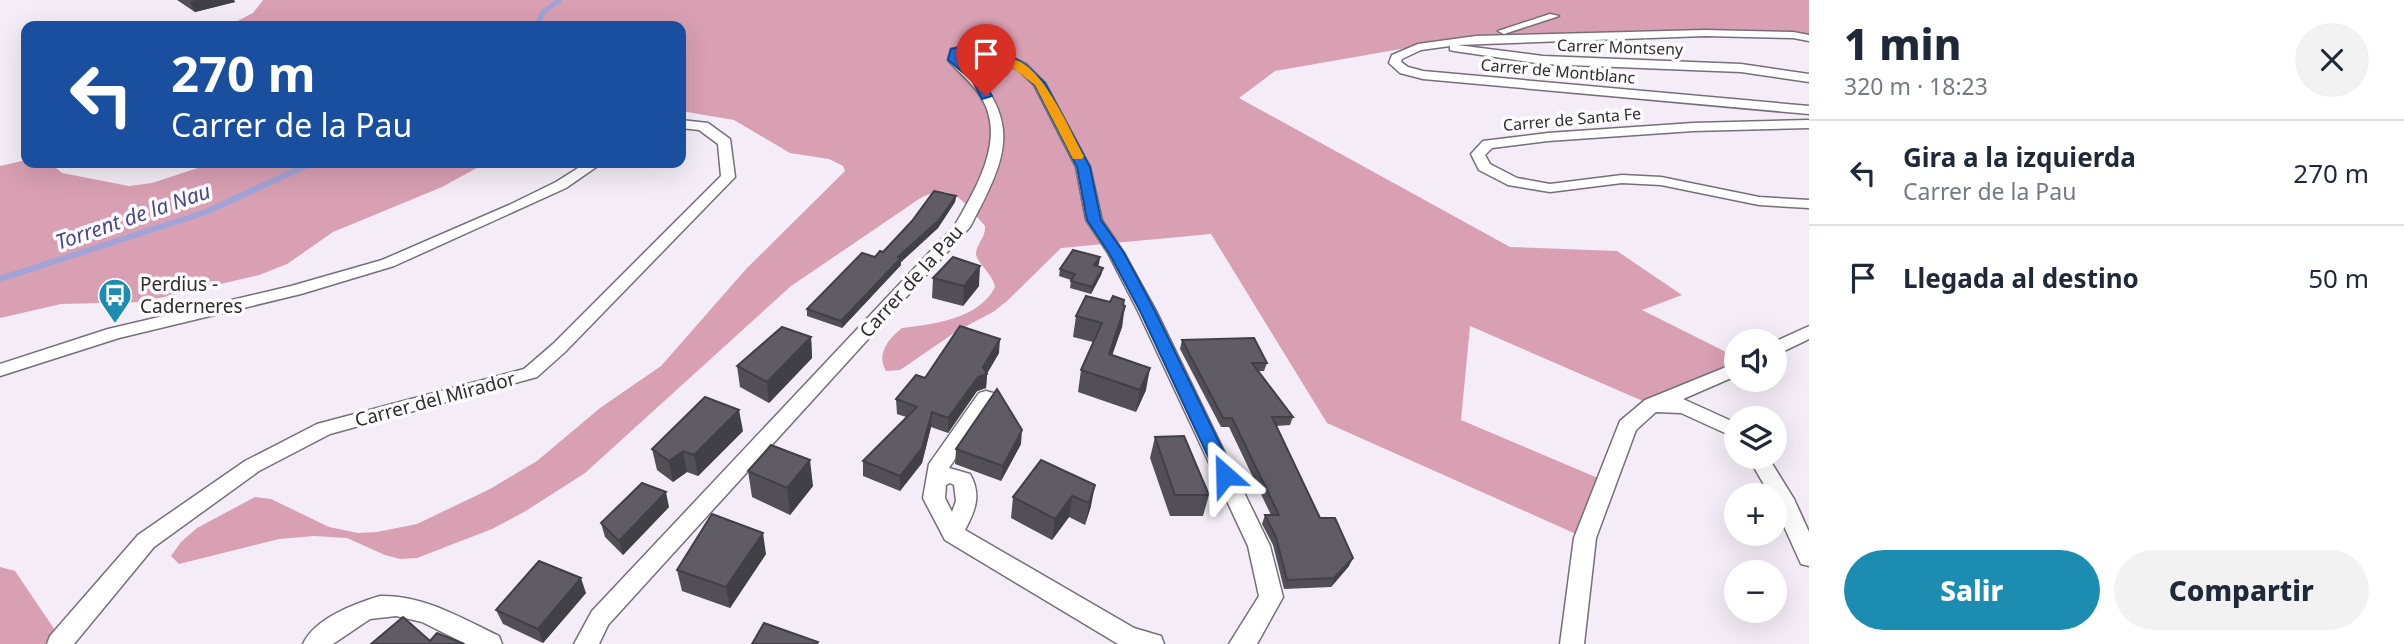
<!DOCTYPE html>
<html lang="es">
<meta charset="utf-8">
<style>
body{margin:0;font-family:"Noto Sans",sans-serif;background:#f2f2f3;color:#1f2937;height:100vh;display:flex;flex-direction:column;font-size:26px;white-space:nowrap}
*{box-sizing:border-box;margin:0}
p{font-size:23px;color:#747a83}
.icon{flex:none;width:38px;height:38px;fill:none;stroke:currentColor;stroke-width:2;stroke-linecap:round;stroke-linejoin:round}
.map{position:relative;flex:1;overflow:hidden}
.drawer{display:flex;flex-direction:column;background:#fff;width:595px}
.drawer>*{flex:none}
.hud{position:absolute;left:21px;top:21px;width:665px;height:147px;border-radius:14px;box-shadow:0 7px 28px #0002;background:#1a4fa0;color:#fff;overflow:hidden}
.tools{position:absolute;left:1724px;top:329px;display:grid;gap:14px}
.tools a{display:grid;place-items:center;width:63px;height:63px;border-radius:50%;background:#fff;box-shadow:0 7px 28px #0002;font-size:35px}
.pin{position:absolute;display:grid;place-items:center;width:60px;height:60px;color:#fff;margin:-72px -30px;border-radius:50% 50% 50% 0;rotate:-45deg;box-shadow:0 0 7px #0007}
.pin .icon{rotate:45deg}
.me{position:absolute;width:77px;margin:-38px;rotate:335deg;stroke-linejoin:round;filter:drop-shadow(0 0 5px #0008)}
.turn{display:flex;align-items:center;gap:24px;height:147px;padding:0 35px;font-size:32px}
.turn .icon{width:91px;height:91px;stroke-width:2.5}
.turn b{display:block;font-size:49px;line-height:60px}
.round{display:grid;place-items:center;flex:none;width:74px;height:74px;border-radius:37px;background:#f2f2f3}
.headline{display:flex;align-items:center;justify-content:space-between;height:119px;padding:0 35px}
h1{font-size:42px;font-weight:800;line-height:52px}
.cta{display:flex;gap:14px;margin-top:auto;padding:14px 35px}
.cta a{flex:1;height:80px;border-radius:42px;background:#1c8db1;color:#fff;font-size:28px;font-weight:800;line-height:80px;text-align:center}
.cta a+a{background:#f2f2f3;color:#1f2937}
ul{padding:0;list-style:none}
li{display:flex;align-items:center;gap:21px;height:105px;padding:0 35px;border-top:2px solid #e0e1e3}
li div{flex:1}
li b{display:block;font-size:26px}
li em{font-style:normal}
main{display:flex;flex:1;min-height:0}
.map>svg:first-child{display:block}
.forest{fill:#d99fb3}
.lines{fill:none;stroke-linecap:round;stroke-linejoin:round}
.stream-far1{stroke:#a1a4d7;stroke-width:5}
.stream{stroke:#a1a4d7;stroke-width:6}
.street-casing{stroke:#766f78;stroke-width:3}
.street{fill:#fff;fill-rule:evenodd}
.wall{fill:#524f57}
.shaded-wall{fill:#424047}
.building{fill:#5f5c65;stroke:#424047;stroke-width:2}
.route{fill:#1a73e8;stroke:#114b97;stroke-width:2}
.slow{fill:#f59e0b}
.labels{text-anchor:middle;stroke-width:7;stroke-linejoin:round;paint-order:stroke}
.far-street-label{font-size:16px;fill:#2f2c30;stroke:#fefbff}
.street-label{font-size:19px;fill:#2f2c30;stroke:#fefbff}
.poi-label{font-size:19px;fill:#2f2c30;stroke:#fefbff;text-anchor:start}
.water-label{font-size:21px;font-style:italic;fill:#484787;stroke:#fefbff}
</style>
<main>
<div class="map">
<svg width="1809" height="644" viewBox="0 0 1809 644">
<rect width="100%" height="100%" fill="#f4ecf6"/>
<g class="forest">
<path d="M263 0H1809V38L1705 33 1429 44 1275 71 1239 98 1510 247 1617 251 1682 295 1642 310 1736 357V368L1652 405 1470 326 1461 420 1598 478 1585 538 1327 423 1211 234 1061 248 1007 301 993 312 957 331 900 370 886 371C876 354 888 339 902 328 934 324 979 319 995 287 993 274 975 261 976 253 977 243 986 237 985 226 965 203 952 180 919 199L791 286 585 473 524 512 492 529 417 558 400 559 385 555 347 538 314 536 279 539 179 564 171 556 181 542 197 528 255 497 271 499 329 527 358 533 377 532 417 524 490 489 537 461 600 408 661 366 747 268 845 171 843 166 829 159 790 153 734 120 681 111V26H228L253 13Z"/>
<path d="M26 160V163H50L62 173 129 186 152 183 213 163H486L442 187 333 232 287 264 259 275 142 302 61 304 0 318V166Z"/>
<path d="M0 567 15 571 61 639 59 644H0Z"/>
</g>
<g class="lines">
<path class="stream-far1" d="M537 26 543 12 560 0"/>
<path class="stream" d="M0 279 206 212 312 163"/>
<defs>
<g id="street">
<path d="M1550 14 1559 16 1504 34 1498 31Z"/>
<path d="M1705 30 1793 32 1809 35V41L1793 38 1705 36 1457 45 1543 56 1741 64 1809 74V82L1741 72 1543 64 1454 51 1450 50V46L1421 50 1402 59 1401 62 1408 67 1423 71 1809 106V114L1423 79 1400 73 1389 63 1392 55 1418 44 1476 36Z"/>
<path d="M969 46 1007 55 1026 64 1045 83 1090 167 1102 220 1124 253 1156 311 1270 546 1283 597 1257 644H1229L1259 596 1248 546 1138 311 1108 253 1086 220 1076 167 1034 85 1018 70 999 60 969 52 961 54 960 59C1025 120 1007 157 970 227L608 625 599 644H574L592 611 955 225C976 188 1007 138 981 97 972 82 959 73 948 60L951 49Z"/>
<path d="M681 120 708 123 730 139 735 177 565 352 537 377 330 434 259 471 154 547 74 644H47L50 636 138 535 245 461 317 424 524 369 553 344 721 176 718 144 699 130 681 128Z"/>
<path d="M1809 120V128L1693 131 1548 141 1492 148 1485 155 1490 164 1517 178 1550 184 1622 175 1661 177 1759 197 1809 200V208L1759 205 1661 185 1622 183 1550 192 1508 185 1479 170 1471 154 1483 141 1548 133 1693 123Z"/>
<path d="M586 163H602L566 188 394 266 301 294 119 338 0 376V364L108 329 291 286 382 260 509 205 556 182Z"/>
<path d="M1809 326V339L1774 356V342Z"/>
<path d="M1736 363V376L1683 399 1736 423V438L1681 413 1656 412 1636 430 1596 538 1584 644H1560L1574 538 1620 421 1645 400Z"/>
<path d="M986 391 993 393 996 398 949 468 970 474C982 495 975 511 965 530L1134 628 1161 636 1164 644H1118L945 540 923 498 929 464 979 393ZM950 483 954 485 956 501 952 512 945 498 946 485Z"/>
<path d="M1748 457H1768L1794 499 1809 532V566L1801 564 1774 504V495H1770Z"/>
<path d="M380 596C424 595 461 618 499 636L502 644H466L422 622 396 616 370 619 333 644H303C315 618 354 604 380 596Z"/>
</g>
</defs>
<use href="#street" class="street-casing"/>
<use href="#street" class="street"/>
</g>
<g class="wall">
<path d="M177 0H234L235 2 195 12Z"/>
<path d="M956 196 955 202 938 228 901 262V265L842 328 807 316V309L875 257 883 252Z"/>
<path d="M1099 264 1097 266 1103 268 1101 275 1091 294 1070 288 1071 280 1059 276 1060 269Z"/>
<path d="M933 278 979 286 963 306 932 298Z"/>
<path d="M1124 305 1122 327 1112 355 1146 390 1136 412 1078 392 1081 370 1093 342 1073 337 1076 316Z"/>
<path d="M811 337 812 358 769 403 740 387 737 366Z"/>
<path d="M1182 340 1267 363 1264 371H1259L1293 417 1290 425 1276 426 1320 518 1349 566 1331 587 1284 589 1273 545 1262 524 1265 515H1271L1229 427H1221L1180 349Z"/>
<path d="M999 353 987 374 986 388 977 391 948 433 931 427 922 463 900 491 863 476V461L906 417 897 414 896 399 925 378Z"/>
<path d="M743 431 698 476 687 472 673 482 657 470 652 449Z"/>
<path d="M1155 437 1209 495 1203 516H1170L1150 458Z"/>
<path d="M1021 444 1001 481 955 464 956 449Z"/>
<path d="M1041 460 1091 506 1085 525 1069 517 1052 540 1011 518 1013 497Z"/>
<path d="M748 471 813 486 790 515 752 497Z"/>
<path d="M669 507 623 555 605 537 601 523Z"/>
<path d="M766 554 730 608 682 591 677 570Z"/>
<path d="M586 593 543 643 503 624 496 610Z"/>
</g>
<g class="shaded-wall">
<path d="M196 0H234L235 2 195 12 190 2Z"/>
<path d="M956 196 955 202 938 228 901 262V265L842 328 841 321 898 257Z"/>
<path d="M1100 257 1099 264 1093 272 1094 265Z"/>
<path d="M980 266 979 286 963 306 964 286Z"/>
<path d="M1103 268 1101 275 1091 294 1092 287Z"/>
<path d="M1125 306 1122 327 1105 376 1109 354Z"/>
<path d="M811 337 812 358 769 403 767 382Z"/>
<path d="M1000 339 999 353 986 374H987L986 388 977 391 948 433V418Z"/>
<path d="M1150 368 1146 390 1136 412 1140 390Z"/>
<path d="M739 410 743 431 698 476 694 455Z"/>
<path d="M932 412 931 427 922 463 900 491V476Z"/>
<path d="M1022 430 1021 444 1001 481 1003 466Z"/>
<path d="M683 451 687 472 673 482 669 461Z"/>
<path d="M810 460 813 486 790 515 787 488Z"/>
<path d="M1095 485 1091 506 1085 525 1089 503Z"/>
<path d="M666 492 669 507 623 555 619 541Z"/>
<path d="M1072 496 1069 517 1052 540 1055 519Z"/>
<path d="M763 533 766 554 730 608 726 587Z"/>
<path d="M1353 558 1349 566 1331 587 1334 578Z"/>
<path d="M581 578 586 593 543 643 538 629Z"/>
</g>
<g class="building">
<path d="M934 191 956 196 938 221 898 257 901 258 841 321 807 309 862 253 875 257 880 251 883 252 912 221Z"/>
<path d="M1073 250 1100 257 1094 265 1103 268 1092 287 1071 281 1075 274 1060 269Z"/>
<path d="M953 257 980 266 964 286 933 278Z"/>
<path d="M1086 296 1110 302 1113 296 1124 300 1123 305 1125 306 1109 354 1150 368 1140 390 1081 370 1102 323 1076 316Z"/>
<path d="M960 326 1000 339 983 367 987 374 978 377 948 418 932 412 922 448 900 476 863 461 917 407 896 399 916 375 925 378Z"/>
<path d="M782 327 811 337 767 382 737 366Z"/>
<path d="M1254 338 1267 363H1252L1293 417H1272L1320 518H1335L1353 558 1334 578 1287 580 1276 537 1265 515H1279L1232 418H1223L1182 340Z"/>
<path d="M997 389 1022 430 1003 466 956 449Z"/>
<path d="M705 397 739 410 694 455 683 451 669 461 652 449Z"/>
<path d="M1184 436 1209 495H1175L1155 437Z"/>
<path d="M771 445 810 460 787 488 748 471Z"/>
<path d="M1041 460 1095 485 1089 503 1072 496 1055 519 1013 497Z"/>
<path d="M642 483 666 492 619 541 601 523Z"/>
<path d="M712 514 763 533 726 587 677 570Z"/>
<path d="M539 561 581 578 538 629 496 610Z"/>
<path d="M403 617 430 641 437 633 464 644H371Z"/>
<path d="M764 623 818 642 817 644H752Z"/>
</g>
<path class="route" d="M969 45 1007 54 1026 65 1045 83 1090 167 1101 220 1124 253 1155 311 1235 475 1232 480H1219L1140 311 1109 253 1087 220 1077 167 1035 85 1019 70 1000 59 969 52 960 54 959 59 981 76 992 96 982 99 972 80 948 60 951 49Z"/>
<path class="slow" d="M1008 59C1039 56 1071 133 1084 156L1082 159H1073L1035 85 1008 64Z"/>
<defs>
<symbol id="bus-pin" viewBox="-11 -11 22 30"><path d="M0 17L-7.5 6A9.5 9.5 0 1 1 7.5 6Z" fill="#1c8db1" stroke="#fefbff"/><path d="M-5-6H5V4H4V6H2V4H-2V6H-4V4H-5ZM-3.5-4V0h7V-4ZM-3.5 1.2v1.5H-2V1.2ZM2 1.2v1.5H3.5V1.2Z" fill="#fff"/></symbol>
</defs>
<g fill-rule="evenodd">
<use href="#bus-pin" x="96" y="276" width="38" height="52"/>
</g>
<g class="labels">
<g class="far-street-label">
<text transform="translate(1620 47) rotate(2)" y="6">Carrer Montseny</text>
<text transform="translate(1558 71) rotate(5)" y="6">Carrer de Montblanc</text>
<text transform="translate(1572 119) rotate(-5)" y="6">Carrer de Santa Fe</text>
</g>
<g class="street-label">
<text transform="translate(911 281) rotate(-48)" y="7">Carrer de la Pau</text>
<text transform="translate(435 399) rotate(-15)" y="7">Carrer del Mirador</text>
</g>
<g class="poi-label">
<text x="140" y="291">Perdius -<tspan x="140" dy="22">Caderneres</tspan></text>
</g>
<g class="water-label">
<text transform="translate(133 217) rotate(-19)" y="7">Torrent de la Nau</text>
</g>
</g>
</svg>
<div class="tools">
<a><svg class="icon" aria-label="sound" viewBox="0 0 24 24"><path d="M4 9h4l5-4v14l-5-4H4zM17 9q2 3 0 6"/></svg></a>
<a><svg class="icon" aria-label="layers" viewBox="0 0 24 24"><path d="M12 4l9 5-9 5-9-5zM3 14l9 5 9-5"/></svg></a>
<a>+</a>
<a>−</a>
</div>
<div class="pin" style="left:986px;top:96px;background:#d93025"><svg class="icon" aria-label="arrive" viewBox="0 0 24 24"><path d="M6 21V4h12l-3 4 3 4H6"/></svg></div>
<svg class="me" style="left:1225px;top:475px" viewBox="-20 -20 40 40"><path d="M0-17L14 15 0 8-14 15z" fill="#1a73e8" stroke="#fff" stroke-width="4"/></svg>
<div class="hud">
<div class="turn"><svg class="icon" aria-label="left" viewBox="0 0 24 24"><path d="M17 20v-9H6M10 6l-5 5 5 5"/></svg><div><b>270 m</b>Carrer de la Pau</div></div>
</div>
</div>
<section class="drawer">
<div class="headline"><div><h1>1 min</h1><p>320 m · 18:23</p></div><a class="round"><svg class="icon" aria-label="close" viewBox="0 0 24 24"><path d="M6 6l12 12M18 6L6 18"/></svg></a></div>
<ul>
<li><svg class="icon" aria-label="left" viewBox="0 0 24 24"><path d="M17 20v-9H6M10 6l-5 5 5 5"/></svg><div><b>Gira a la izquierda</b><p>Carrer de la Pau</p></div><em>270 m</em></li>
<li><svg class="icon" aria-label="arrive" viewBox="0 0 24 24"><path d="M6 21V4h12l-3 4 3 4H6"/></svg><div><b>Llegada al destino</b></div><em>50 m</em></li>
</ul>
<div class="cta"><a>Salir</a><a>Compartir</a></div>
</section>
</main>
